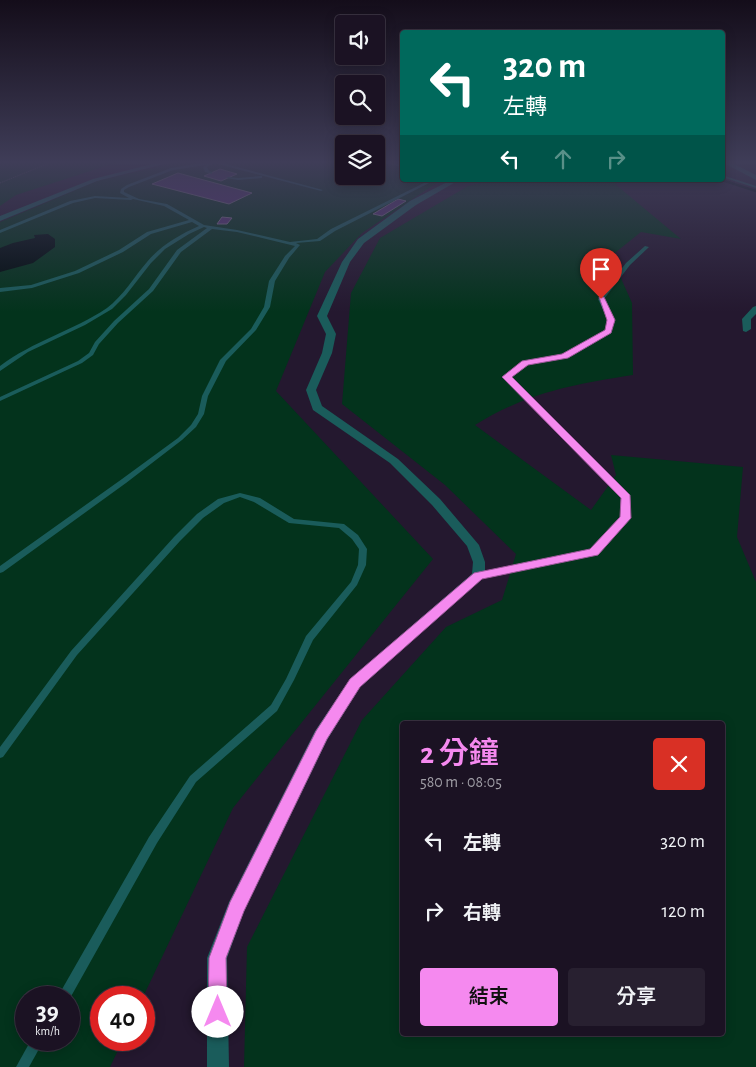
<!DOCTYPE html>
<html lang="zh-TW">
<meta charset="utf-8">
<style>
body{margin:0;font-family:"Alegreya Sans","Noto Sans TC",sans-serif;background:#282030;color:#f1f3f6;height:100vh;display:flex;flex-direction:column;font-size:19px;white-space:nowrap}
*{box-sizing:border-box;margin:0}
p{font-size:16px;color:#a09ea6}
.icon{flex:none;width:28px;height:28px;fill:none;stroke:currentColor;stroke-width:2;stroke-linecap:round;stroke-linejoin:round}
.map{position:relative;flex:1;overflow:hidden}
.panel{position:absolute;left:400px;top:721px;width:325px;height:315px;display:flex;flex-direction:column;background:#1b1223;border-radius:5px;box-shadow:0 2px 12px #0003,0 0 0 1px #393241}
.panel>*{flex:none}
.top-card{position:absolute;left:400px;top:30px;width:325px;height:152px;border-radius:5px;box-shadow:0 2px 12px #0003,0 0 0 1px #393241;background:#00695c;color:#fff;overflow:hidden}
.fabs{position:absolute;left:335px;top:15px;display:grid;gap:10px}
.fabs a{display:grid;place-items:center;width:50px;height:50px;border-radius:5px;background:#1b1223;box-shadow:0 2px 12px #0003,0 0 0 1px #393241;font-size:25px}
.speed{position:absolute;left:15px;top:986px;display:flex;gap:10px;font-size:25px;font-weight:700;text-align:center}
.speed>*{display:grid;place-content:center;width:65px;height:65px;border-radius:50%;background:#1b1223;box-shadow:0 2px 12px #0003,0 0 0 1px #393241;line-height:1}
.speed small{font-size:12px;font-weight:400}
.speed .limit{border:8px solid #d22;background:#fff;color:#111}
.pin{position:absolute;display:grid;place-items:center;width:42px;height:42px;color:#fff;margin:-51px -21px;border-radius:50% 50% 50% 0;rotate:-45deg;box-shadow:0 0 5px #0007}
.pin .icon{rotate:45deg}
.me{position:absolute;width:55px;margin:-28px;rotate:0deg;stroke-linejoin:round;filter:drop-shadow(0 0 4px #0008)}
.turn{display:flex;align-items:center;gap:18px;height:105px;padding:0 20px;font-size:22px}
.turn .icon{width:65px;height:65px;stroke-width:2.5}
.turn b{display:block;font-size:35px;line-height:42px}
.lanes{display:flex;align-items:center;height:48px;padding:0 20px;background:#0003;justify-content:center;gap:25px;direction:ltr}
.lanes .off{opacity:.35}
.round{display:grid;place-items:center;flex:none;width:52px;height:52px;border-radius:5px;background:#282030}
.overview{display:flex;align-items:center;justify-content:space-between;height:85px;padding:0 20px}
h1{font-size:30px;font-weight:600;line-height:38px;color:#f589ef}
.action{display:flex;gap:10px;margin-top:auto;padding:10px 20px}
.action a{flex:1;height:58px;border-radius:5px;background:#f589ef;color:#111;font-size:20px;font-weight:600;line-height:58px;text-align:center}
.action a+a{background:#282030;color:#f1f3f6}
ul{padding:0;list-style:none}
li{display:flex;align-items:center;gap:15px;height:70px;padding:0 20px}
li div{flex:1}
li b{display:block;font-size:19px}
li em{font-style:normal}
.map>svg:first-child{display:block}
.green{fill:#03331c;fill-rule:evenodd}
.water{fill:#000c0e}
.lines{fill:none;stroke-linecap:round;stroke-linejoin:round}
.stream{stroke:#000c0e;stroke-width:2.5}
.building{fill:#583278;stroke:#7e718c}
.path{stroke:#5b5165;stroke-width:1;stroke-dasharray:1 1;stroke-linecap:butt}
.service{fill:#1a5c5b;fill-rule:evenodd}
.minor{fill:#1a5c5b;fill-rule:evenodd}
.tertiary{fill:#1a5c5b;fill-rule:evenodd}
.route{fill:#f589ef;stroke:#9f599b}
</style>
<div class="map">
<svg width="756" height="1067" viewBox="0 0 756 1067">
<rect width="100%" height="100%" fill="#24182f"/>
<g class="green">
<path d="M0 162H118L16 195 0 206Z"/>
<path d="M177 162H344V176H376V162H402V180H441L362 233 325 272 276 391 433 559 233 808 143 997 101 998V1040H123L110 1067H0V222L97 181ZM26 998H69V1040H26Z"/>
<path d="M496 180H624L615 184 681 239 641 232 611 256 632 303 633 375C574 384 526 393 475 425L591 510 616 475 611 455 743 467 737 537 756 582V1067H244L247 947 362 720 446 627 502 600 516 554 445 485 342 404 351 293 380 238 468 186ZM402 724H722V1034H402Z"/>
</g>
<path class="water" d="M48 234 55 239V247L33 263 0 272V248L13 243 35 238 34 235Z"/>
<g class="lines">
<path class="stream" d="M722 180 756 191"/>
</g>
<g class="building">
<path d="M220 169 237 174 221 181 204 176Z"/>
<path d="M178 173 252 193 229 204 152 184Z"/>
<path d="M398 199 406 201 382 216 373 214Z"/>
<path d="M222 217 232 218 227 224H217Z"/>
</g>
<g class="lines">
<path class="path" d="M0 183 52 162"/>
<g class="service">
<path d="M207 162H219L323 190 321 191 214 163 207 167 209 171 212 172V174L205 172 203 167 206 165 173 170 129 187 124 190V192L139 199 167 204 204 225 237 230 290 242 317 239 331 229 430 180 433 181 335 231 320 241 296 243 300 245 289 258 275 281 270 307 256 330 226 361 208 396 204 414 196 427 182 440 126 483 3 572 0 573V566L122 479 178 438 191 425 198 414 202 396 220 360 251 329 264 307 269 281 285 256 295 246 237 232 212 229 181 252 153 291 118 323 99 344 93 355 82 363 0 401V397L78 361 89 353 95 342 114 321 149 289 177 250 207 228 204 227 189 234 165 249 151 263 126 295 112 309 85 325 28 352 0 371V366C33 341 73 331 107 308 123 296 134 277 147 262 161 245 179 235 199 226L192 222 151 234 123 252 79 273 32 288 0 292V288L31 285 75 271 119 250 147 232 189 220 164 206 133 199 131 200 95 198 73 203 0 233V230L70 201 95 196 129 198 120 193 121 189 127 185 171 168Z"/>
<path d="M381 162H389L402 165V167Z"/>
<path d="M722 175 756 186V188L722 177Z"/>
<path d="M261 176H262V178L238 180 226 178 228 177 238 178Z"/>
<path d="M645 246 649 247 630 265 604 299 614 320 611 333 567 357 527 364 511 377 629 495 630 497V518L597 554 478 579 475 578 474 576 478 573 592 550 622 517V498L504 377 523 362 563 355 606 331 608 320 598 299 626 263Z"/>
<path d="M240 493 260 498 294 519 344 524 358 535 367 549 366 565 357 585 313 640 294 680 277 711 196 782 157 843 69 1000V998H57L149 837 190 776 271 705 286 679 306 636 351 582 358 565 359 549 352 539 339 528 289 523 254 502 240 497 224 503 203 518 180 541 77 655 3 757 0 758V747L71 651 174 537 197 514 218 499Z"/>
<path d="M31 1040H44L29 1067H16Z"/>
</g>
<g class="minor">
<path d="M160 162H172L97 181 0 221V216L93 179Z"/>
<path d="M722 162H730L756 175V180Z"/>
<path d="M756 306V314L751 319V329L746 332 743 331 742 319 753 307Z"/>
</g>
<path class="tertiary" d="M451 180H459L416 205 364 243 350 262 327 316 336 334 332 353 316 390 322 406 398 459 440 499 479 545 485 562V576L360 687 327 740 244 911 227 958 229 1067H207V958L229 902 315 731 350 679 472 574 473 562 467 546 432 505 390 463 313 410 306 390 322 353 326 334 317 316 342 262 358 239 410 201Z"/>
</g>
<linearGradient id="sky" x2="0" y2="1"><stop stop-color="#140d1a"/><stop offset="0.52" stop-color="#3f3d58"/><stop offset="1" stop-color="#3f3d58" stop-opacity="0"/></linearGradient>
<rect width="756" height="312" fill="url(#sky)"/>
<path class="route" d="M599 297H604L615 320 611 333 568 358 528 365 512 377 630 495 631 518 598 555 482 579 360 687 327 739 244 911 226 958 227 1012 224 1019 218 1022 211 1019 208 1012 209 958 230 902 316 731 350 679 474 573 590 549 620 517 621 498 502 377 522 361 562 354 605 330 607 320Z"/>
</svg>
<div class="fabs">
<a><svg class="icon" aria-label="sound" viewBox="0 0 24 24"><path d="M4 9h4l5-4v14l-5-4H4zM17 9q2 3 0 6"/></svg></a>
<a><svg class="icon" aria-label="search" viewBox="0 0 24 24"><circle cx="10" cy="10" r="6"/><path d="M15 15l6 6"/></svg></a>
<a><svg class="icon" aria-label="layers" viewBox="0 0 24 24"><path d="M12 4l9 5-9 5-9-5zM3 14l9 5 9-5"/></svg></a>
</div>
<div class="speed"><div>39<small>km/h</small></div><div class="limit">40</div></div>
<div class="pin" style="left:601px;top:299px;background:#d93025"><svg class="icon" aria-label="arrive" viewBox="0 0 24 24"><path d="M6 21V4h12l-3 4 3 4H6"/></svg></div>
<svg class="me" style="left:218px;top:1012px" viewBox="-20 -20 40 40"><circle r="19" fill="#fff"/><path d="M0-13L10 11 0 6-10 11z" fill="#f589ef"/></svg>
<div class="top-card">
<div class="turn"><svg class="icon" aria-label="left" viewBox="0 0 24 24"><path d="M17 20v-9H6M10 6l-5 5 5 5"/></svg><div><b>320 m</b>左轉</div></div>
<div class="lanes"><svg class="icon" aria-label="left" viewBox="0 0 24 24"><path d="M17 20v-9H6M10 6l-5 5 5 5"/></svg><svg class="icon off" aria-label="ahead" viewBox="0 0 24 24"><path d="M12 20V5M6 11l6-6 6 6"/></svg><svg class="icon off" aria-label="right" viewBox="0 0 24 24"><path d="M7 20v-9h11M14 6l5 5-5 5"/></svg></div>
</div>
<section class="panel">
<div class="overview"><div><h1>2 分鐘</h1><p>580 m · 08:05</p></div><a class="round" style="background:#d93025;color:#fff"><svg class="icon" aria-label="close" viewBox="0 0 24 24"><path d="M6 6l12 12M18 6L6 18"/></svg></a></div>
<ul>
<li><svg class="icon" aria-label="left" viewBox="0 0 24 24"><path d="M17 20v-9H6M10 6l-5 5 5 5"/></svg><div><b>左轉</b></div><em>320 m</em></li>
<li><svg class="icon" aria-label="right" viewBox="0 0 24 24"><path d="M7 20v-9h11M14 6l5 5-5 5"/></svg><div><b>右轉</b></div><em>120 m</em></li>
</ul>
<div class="action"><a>結束</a><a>分享</a></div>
</section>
</div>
